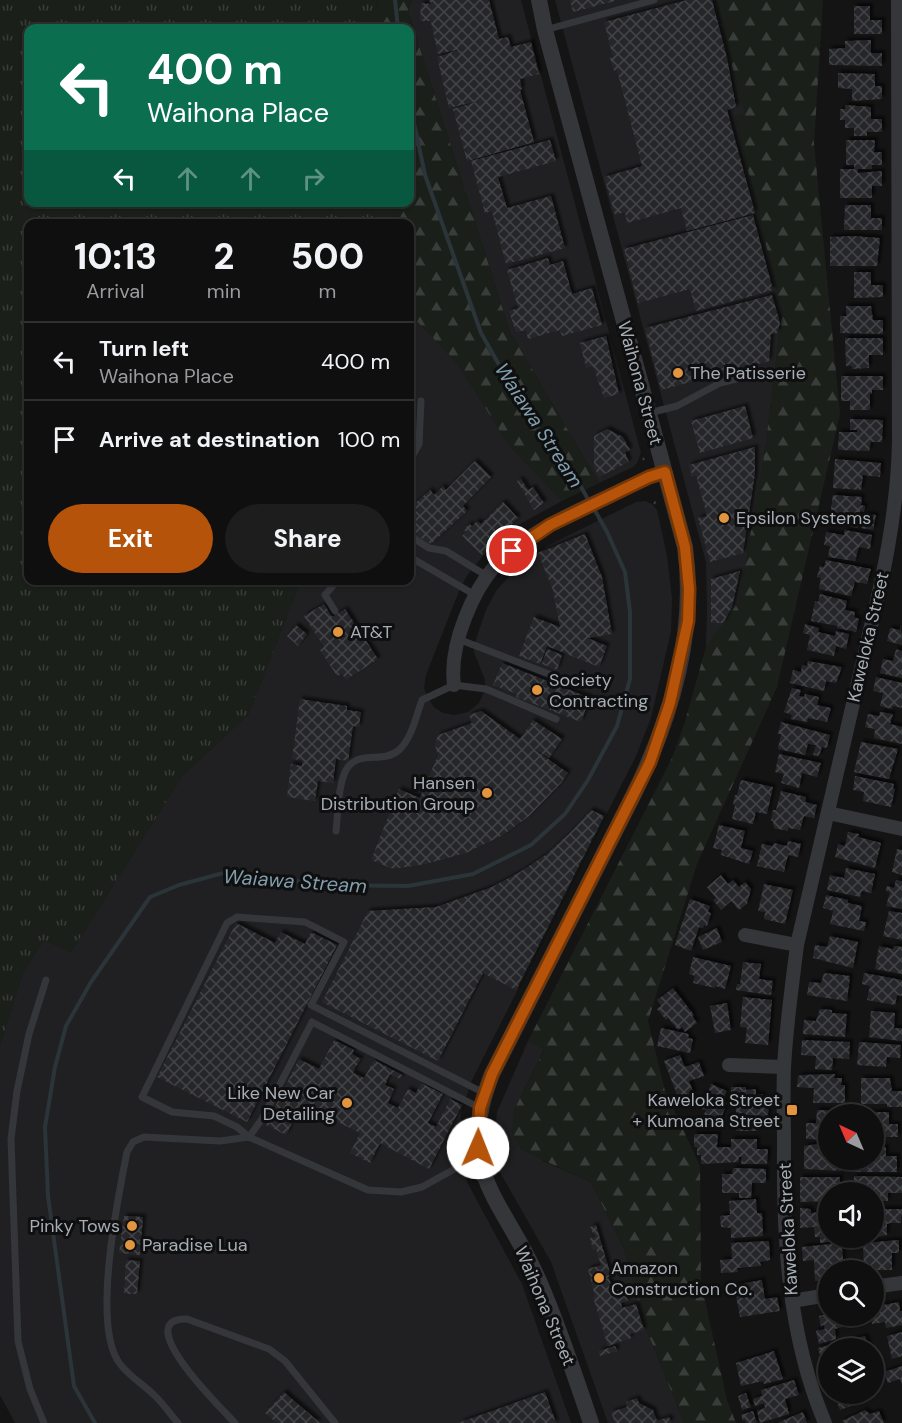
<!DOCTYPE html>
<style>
body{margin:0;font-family:"DM Sans",sans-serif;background:#1d1d1e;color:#f1f3f6;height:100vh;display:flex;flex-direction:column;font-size:22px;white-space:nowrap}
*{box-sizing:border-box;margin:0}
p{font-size:20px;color:#9b9c9f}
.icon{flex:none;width:33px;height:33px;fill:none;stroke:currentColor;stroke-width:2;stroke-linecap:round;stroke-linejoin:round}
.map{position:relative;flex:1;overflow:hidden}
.drawer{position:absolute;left:24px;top:219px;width:390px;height:366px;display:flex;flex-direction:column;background:#0f0f10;border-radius:12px;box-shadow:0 2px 4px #0004,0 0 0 2px #2f2f30}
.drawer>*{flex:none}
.banner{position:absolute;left:24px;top:24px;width:390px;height:183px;border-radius:12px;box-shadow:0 2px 4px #0004,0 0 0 2px #2f2f30;background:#0b6e4f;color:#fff;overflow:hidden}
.needle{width:39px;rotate:316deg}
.tools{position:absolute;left:818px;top:1104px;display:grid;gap:12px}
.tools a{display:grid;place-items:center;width:66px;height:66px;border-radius:50%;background:#0f0f10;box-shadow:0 2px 4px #0004,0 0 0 2px #2f2f30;font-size:30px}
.pin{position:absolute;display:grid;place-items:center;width:51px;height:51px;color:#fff;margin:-26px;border:3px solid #fff;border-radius:50%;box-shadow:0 2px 6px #0007}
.me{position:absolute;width:66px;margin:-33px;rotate:1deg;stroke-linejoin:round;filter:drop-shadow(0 0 4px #0008)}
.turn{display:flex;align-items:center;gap:21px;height:126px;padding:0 24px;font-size:27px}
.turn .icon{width:78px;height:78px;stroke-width:2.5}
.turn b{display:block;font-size:42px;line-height:51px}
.lanes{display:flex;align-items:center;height:57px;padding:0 24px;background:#0003;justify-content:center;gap:30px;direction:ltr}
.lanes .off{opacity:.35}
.eta{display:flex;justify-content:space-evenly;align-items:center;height:102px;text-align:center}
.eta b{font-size:36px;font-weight:800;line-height:42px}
.button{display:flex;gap:12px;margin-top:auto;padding:12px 24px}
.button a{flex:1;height:69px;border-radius:36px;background:#b45309;color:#fff;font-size:24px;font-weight:800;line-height:69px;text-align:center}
.button a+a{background:#1d1d1e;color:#f1f3f6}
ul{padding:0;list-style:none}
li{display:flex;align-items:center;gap:18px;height:78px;padding:0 24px;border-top:2px solid #2f2f30}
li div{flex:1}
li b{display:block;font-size:22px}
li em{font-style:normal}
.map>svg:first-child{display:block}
.built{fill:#202022}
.grass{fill:url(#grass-tufts)}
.forest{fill:url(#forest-firs)}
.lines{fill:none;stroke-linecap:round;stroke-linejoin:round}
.stream{stroke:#2b3438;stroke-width:4}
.building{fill:url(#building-cross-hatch);filter:url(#shadow)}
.path{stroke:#3b3d41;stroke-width:2;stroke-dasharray:3 4.5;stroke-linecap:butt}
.service{stroke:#35363a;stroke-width:7}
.minor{stroke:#35363a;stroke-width:14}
.tertiary{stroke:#35363a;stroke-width:16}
.route-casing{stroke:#753606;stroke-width:15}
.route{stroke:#b45309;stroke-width:10}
.poi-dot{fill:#e2943f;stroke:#0f0f10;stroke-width:2}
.labels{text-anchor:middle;stroke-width:6;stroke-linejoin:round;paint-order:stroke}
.poi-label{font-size:18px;fill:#a6adb4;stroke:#0f0f10;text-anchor:start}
.street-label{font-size:18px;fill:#a6adb4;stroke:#0f0f10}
.water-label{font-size:20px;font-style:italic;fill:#809ead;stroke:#0f0f10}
</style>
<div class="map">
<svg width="902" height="1423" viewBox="0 0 902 1423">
<defs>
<pattern id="grass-tufts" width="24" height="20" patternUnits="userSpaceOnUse" patternTransform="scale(1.5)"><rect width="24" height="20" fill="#1a1f1a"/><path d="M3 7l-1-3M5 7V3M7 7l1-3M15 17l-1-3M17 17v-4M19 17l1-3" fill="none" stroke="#383d39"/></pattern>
<pattern id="forest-firs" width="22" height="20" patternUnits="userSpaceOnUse" patternTransform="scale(1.5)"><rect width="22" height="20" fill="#1a1f1a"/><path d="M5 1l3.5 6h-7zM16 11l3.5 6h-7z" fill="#383d39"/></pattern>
<pattern id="building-cross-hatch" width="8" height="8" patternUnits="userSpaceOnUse" patternTransform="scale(1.5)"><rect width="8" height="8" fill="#272729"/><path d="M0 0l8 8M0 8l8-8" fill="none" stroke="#434446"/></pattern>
<filter id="shadow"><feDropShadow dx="3" dy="-3" stdDeviation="1.5" flood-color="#0009"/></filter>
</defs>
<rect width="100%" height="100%" fill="#141415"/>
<g class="built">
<path d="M412 0H521L641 453 637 463 633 467 599 483 510 332 408 11Z"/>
<path d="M555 0H715L745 114 735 116 782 312 765 450 739 602 706 647 707 608 706 562Z"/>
<path d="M410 314 458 364 508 444 562 501 511 529 483 556 468 574 459 591 426 675 424 688 428 698 434 707 443 713 454 715 468 712 479 703 484 693 485 680 474 652V645L486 610 496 591 512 573 547 546 636 502 645 501 652 504 657 510 667 556 672 598 671 631 651 718 636 756 472 1080 461 1112 459 1147 467 1182 522 1284 571 1423H15L0 1395V1046L23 972 44 940 71 952 183 775 248 715 301 581 410 580Z"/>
<path d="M528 1041 544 1049 514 1110 543 1161 591 1182 624 1249 645 1326 684 1423H608L551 1262 501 1174 496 1162 494 1139 497 1112Z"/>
</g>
<path class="grass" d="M0 0H376L379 28H28V202L396 203 398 223 28 224V580L301 581 248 715 183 775 71 952 44 940 23 972 0 1046Z"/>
<g class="forest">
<path d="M376 0H412L408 11 510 332 599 483 562 501 508 444 458 364 410 314V224L398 223 396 203 410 202V28H379Z"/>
<path d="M715 0H823L814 143 840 414 777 687 697 864 648 1021 665 1091 700 1166 701 1283 727 1400 736 1423H684L645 1326 624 1249 591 1182 521 1150 511 1132 514 1110 544 1050 528 1041 672 758 684 725 706 647 739 601 765 450 782 312 735 116 744 113Z"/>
</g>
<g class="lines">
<g class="stream">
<path d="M395 0 398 28"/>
<path d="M410 104 425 175 481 333 527 414 576 478 589 501"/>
<path d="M95 1423 74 1386 48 1196 45 1127 55 1067 66 1026 91 982 150 897 179 885 227 872 326 885 408 886 473 874 531 845 565 814 588 780 617 726 630 679V612L625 572 607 532 593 507"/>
</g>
</g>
<g class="building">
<path d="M429 0H489L499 39 508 37 511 47 531 42 539 74 520 79 522 89 520 90 534 142 467 161 453 109 480 101 449 108 437 57 462 49 438 54 431 22 434 21H420L421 3 431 4Z"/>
<path d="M570 0H614L615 1 573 12Z"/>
<path d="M687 0H712L727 58 736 107 727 110 755 213 687 231 681 208 627 223 625 212 615 215 604 177 642 166 617 70 614 71 610 58 613 57 604 22Z"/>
<path d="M854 6H870V20H882V34H854Z"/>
<path d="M871 40V53H882V66L829 65V49L845 48V41Z"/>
<path d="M838 73 875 74V86H882V99L852 101V89L838 88Z"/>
<path d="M845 105 871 107V119H882V132H867V136H854V128H845V120H840V109H845Z"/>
<path d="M550 140 556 161 498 177 507 208 551 196 565 248 506 264 492 211 485 213 471 161Z"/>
<path d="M846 140H875L874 152H882V165H872V169H858V173L882 171V186H872V198H840V169H854V165H846Z"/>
<path d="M845 205H871V218H882V230H844Z"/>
<path d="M753 215 773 290 696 311 690 289 638 303 624 249Z"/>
<path d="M853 236 880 238 877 266H830V237Z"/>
<path d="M548 258 550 265 563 261 572 294 592 288 602 325 562 336 560 330 528 339 526 330 516 332 509 311 518 308 507 270Z"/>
<path d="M854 272H871V285H883V297L854 298Z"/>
<path d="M772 295 780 323 777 333 771 334 769 361 661 390 645 328Z"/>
<path d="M846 306H871L873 320H883V334L840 333V316H846Z"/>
<path d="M606 336 619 394 604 398 593 366 586 368 580 343Z"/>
<path d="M845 338H883V355H869V368L852 369V366H846Z"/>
<path d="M841 376H883V390H872V394H870V410H850V401H841Z"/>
<path d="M745 406 753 438 700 453 691 421Z"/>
<path d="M850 419 883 420 882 442H871L869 451 838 450 839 432H857V430H850Z"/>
<path d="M607 429 623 437 630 450 625 452 629 462 599 477 594 467V436Z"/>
<path d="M755 447V473L743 553 710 562 698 518 707 516 696 475 692 476 689 465Z"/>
<path d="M835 459 881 463 880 477 863 475 861 490 833 488Z"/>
<path d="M475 461 491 477 463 506 467 511 431 544 411 532 410 530V517L417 510 413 505 430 490 434 495 443 486 446 490Z"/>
<path d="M521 479 528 490 533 487 544 503 534 510 517 481Z"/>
<path d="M833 495 862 497 861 505 865 506 864 512 860 511 858 528 829 523Z"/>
<path d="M503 502 518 518 482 555 462 536 466 532 464 530 469 524 472 526 477 521 481 524Z"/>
<path d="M863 514 876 515 873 530 861 528Z"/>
<path d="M845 530 872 535 870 549 859 547 855 561 828 557 830 546 824 545 826 532 844 535Z"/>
<path d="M585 534 602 577 612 634 587 638 607 646 599 667 547 646 540 664 519 656 534 617 560 627 553 590 538 553Z"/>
<path d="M826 560 871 569 867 584 855 582 851 596 819 589 821 578 817 577 820 566 824 567Z"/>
<path d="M740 571 732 607 723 623H711V579Z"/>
<path d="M820 594 847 601 845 610 855 612 854 617 859 619 856 632 837 628 838 626 811 621 815 601 818 602Z"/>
<path d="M324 604 332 617 345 609 378 659 346 680 342 674 337 676 320 650 324 647 304 616Z"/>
<path d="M805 624 819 628 818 632 835 636 836 631 849 634 846 649 836 646 834 656 807 650 810 635 803 633Z"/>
<path d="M296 625 307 634 298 646 287 636Z"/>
<path d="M901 625 902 645 887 641 890 628 900 630Z"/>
<path d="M547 649 562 655 557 670 542 664Z"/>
<path d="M896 649 902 651V678L880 673 883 659 893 661Z"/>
<path d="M808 661 842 667 836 683 826 681 824 691 790 683 793 670 801 672 802 665 807 666Z"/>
<path d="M502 663 590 698 581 722 516 697 517 694 493 685Z"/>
<path d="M876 677 902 683V708L893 706 892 709 880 706 883 693 873 691Z"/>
<path d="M792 688 801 690 799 696 804 697 805 694 819 697 817 705 831 708 827 722 808 718 807 722 791 719 792 715 784 712Z"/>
<path d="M300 699 347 706V710L361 712 359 727 353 726 348 761 336 759 333 783 318 781 315 801 287 797 291 764 302 766V760L292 759Z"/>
<path d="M481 711 520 739 533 720 562 739 549 758 527 744 568 773 561 783 529 816 503 835 466 853 425 864 393 869 371 860 399 789 420 798 438 755 435 745 438 735 472 723 469 715Z"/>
<path d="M880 712 893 714 890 724 902 727V744L874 738 875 729 865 727 868 714 879 716Z"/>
<path d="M781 722 830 735 827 748 822 747 819 756 813 755 816 745 808 744 805 755 778 749 781 734H778Z"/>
<path d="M861 742 898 749 889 779 854 772Z"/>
<path d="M779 754 821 763 817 777 802 773 799 788 781 783 784 774 775 772Z"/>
<path d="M855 776 894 784 893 788 895 789 891 807 863 801 864 792 853 790Z"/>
<path d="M741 780 773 787 767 814 756 812 753 824 732 819 735 805 733 804 735 795H737Z"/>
<path d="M781 791 806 797 805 802 817 805 814 818 804 816 800 830 788 828V831L774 828 773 821H771L773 810H776Z"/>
<path d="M591 810 604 816 516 990 483 973 438 1061 322 1002 368 911 436 907 492 887 520 872 547 854 573 830Z"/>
<path d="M719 825 745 831 741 848 753 851 749 864 721 855 722 850 713 848Z"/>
<path d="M848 832 859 834 858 837 881 843 875 868 835 857 838 844 845 846Z"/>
<path d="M788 841 801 844 798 857 788 855 784 872 757 866 762 844 773 846 774 843 787 846Z"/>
<path d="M897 849 902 850V875L892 872Z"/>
<path d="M846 868 875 874 871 893 862 891 860 897 827 890 830 875 844 878Z"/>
<path d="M721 875 728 884 733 880 739 887 745 882 751 889 747 904 739 910 731 901 721 910 713 900 716 898 707 887Z"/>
<path d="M896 880 902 881V909L886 906 890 892 886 891 887 886 894 888Z"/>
<path d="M764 884 793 890 785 924 764 919 765 912 758 911Z"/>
<path d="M826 895 848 900V903L862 906 859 921 866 922 864 931 830 924 833 911 823 908Z"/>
<path d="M690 899 710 906 708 912 711 913 707 926 704 925 703 928 699 927 691 951 675 945Z"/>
<path d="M889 911 902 913V940L883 936Z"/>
<path d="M236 923 275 943 281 932 305 944 311 932 337 945 247 1122 157 1077Z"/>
<path d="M717 928 722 942 703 950 698 937Z"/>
<path d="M830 936 858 942 853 968 813 958 815 945 827 947Z"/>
<path d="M879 946 893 949 894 946 902 947V974L875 969Z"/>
<path d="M693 957 731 966 725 989 715 986V988L693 983 695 976 689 974Z"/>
<path d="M743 962 761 964 759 979 773 981 771 995 736 990 737 984H740Z"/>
<path d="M824 973 850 976 847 1001 807 995 809 982 821 983Z"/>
<path d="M864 973 902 980V996L897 995 895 1005 867 1000 870 986 862 984Z"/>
<path d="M673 988 694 1015 692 1016 697 1023 685 1032 682 1027 678 1030 668 1018 666 1020 657 1009 661 1006 657 1000Z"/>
<path d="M743 997 772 1000 768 1045 745 1043 747 1028 740 1027Z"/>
<path d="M727 1003 731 1030 715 1033 710 1006Z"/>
<path d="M820 1009 832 1010V1013L847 1014 845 1037 803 1034 804 1020 816 1021Z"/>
<path d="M871 1011 895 1013 894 1028H902V1041L869 1037Z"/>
<path d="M661 1028 689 1034 688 1038 693 1039 690 1053 657 1046Z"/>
<path d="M334 1040 354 1050 352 1054 361 1059 355 1068 352 1078 354 1073 364 1078 374 1060 402 1075 400 1079 390 1074 385 1085 394 1089 388 1103 398 1108 408 1089 416 1093 421 1083 443 1094 428 1123 436 1127 450 1099 462 1105 429 1169 380 1143 370 1163 350 1153 360 1133 301 1104 286 1135 266 1125 299 1059 319 1069Z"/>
<path d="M802 1040 850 1042 849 1059 833 1058 832 1070 815 1069 816 1056 801 1055Z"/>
<path d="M859 1042 901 1045 900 1058 887 1057 886 1067 857 1065Z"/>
<path d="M680 1055 685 1067 699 1062 704 1076 689 1081 694 1094 679 1100 664 1061Z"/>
<path d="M835 1074 834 1078H842L841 1085H845V1103H813L814 1088 797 1087 798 1076 801 1075Z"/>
<path d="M861 1078H890L892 1091H902V1107H887V1104H861Z"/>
<path d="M711 1084 727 1091 722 1101 727 1103 717 1128 701 1121 706 1110 702 1109 703 1103Z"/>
<path d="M731 1087H746V1090L756 1089V1094H763V1104H769L767 1126H757V1131H736V1102H731Z"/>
<path d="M817 1110 848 1111V1114H828V1140L806 1139V1123H816Z"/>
<path d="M860 1112H889V1124H898V1137H873V1114H860Z"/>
<path d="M694 1134H718L717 1147H731V1139H757V1149H768L767 1164H741L742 1157H739L738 1162 701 1164V1155H697V1147H694Z"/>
<path d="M818 1144H828V1160H842V1171L804 1169V1146Z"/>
<path d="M873 1147H886V1156H897V1172H853V1160H873Z"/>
<path d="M733 1168 766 1169V1183H752L751 1198H739V1193H722V1174H732Z"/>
<path d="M854 1176 902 1177V1193H888V1201H873V1192H853Z"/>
<path d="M800 1177H840V1190H837V1192H828V1201L800 1202Z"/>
<path d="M756 1199 757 1213H762L763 1236 731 1238V1228L721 1227 720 1216 730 1215 729 1201Z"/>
<path d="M800 1208 811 1209V1213L828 1211V1238H845V1239L820 1243V1237H815L814 1227 800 1228Z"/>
<path d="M873 1209H902L901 1223H890L887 1224V1235L873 1238Z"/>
<path d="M124 1216 143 1217 140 1255 119 1253Z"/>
<path d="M596 1225 611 1276 605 1279 609 1278 613 1291 624 1289 628 1301 621 1303 622 1308 636 1304 644 1330 630 1334 631 1338 608 1346 593 1297 595 1296 588 1269 601 1265 596 1249 593 1250 590 1238 595 1237 590 1227Z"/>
<path d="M899 1240V1253H892V1270H864L863 1243Z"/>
<path d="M769 1241 770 1260 760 1262 761 1266 737 1268 738 1272 721 1273 720 1260 732 1259 731 1243Z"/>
<path d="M851 1242V1247L842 1248 844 1270H828V1280L815 1281 814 1260 803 1261 802 1247Z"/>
<path d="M126 1260 140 1261 137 1294H124Z"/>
<path d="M762 1280 765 1299 777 1297 780 1311 740 1317 734 1285Z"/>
<path d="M899 1302 900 1311H902V1325L886 1328 885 1322 872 1324 871 1316H873V1307Z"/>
<path d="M828 1314V1316H847L850 1325 835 1329 836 1339 819 1344 816 1331 825 1329 824 1325 821 1326 819 1316Z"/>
<path d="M902 1332V1356L892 1359 887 1336Z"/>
<path d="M865 1336 870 1348H828L827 1382 818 1348Z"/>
<path d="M615 1346 617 1351 600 1356 599 1351Z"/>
<path d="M774 1351 783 1379 764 1384 763 1381 741 1386 736 1363Z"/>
<path d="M902 1366V1384L900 1379 888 1383 884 1372Z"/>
<path d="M794 1380 799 1395 785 1399 789 1414 760 1423 757 1411 765 1408 764 1403 755 1406 753 1399 762 1396 761 1390Z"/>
<path d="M284 1392 320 1423H277L265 1413Z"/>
<path d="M545 1392 556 1423H458Z"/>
<path d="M746 1393 751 1407 742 1410 738 1396Z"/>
<path d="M834 1394H874L875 1397 840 1410Z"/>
<path d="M637 1398 639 1403 653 1410 657 1421 669 1417 671 1423H615L611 1412 627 1407 626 1402Z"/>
<path d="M865 1410 870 1414 879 1411 884 1423H843L842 1421Z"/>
<path d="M753 1411 757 1423H746L745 1420 743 1421 741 1415Z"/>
<path d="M803 1412 807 1423H778L786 1419Z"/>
</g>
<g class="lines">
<g class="path">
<path d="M643 458 644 460"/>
<path d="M654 504 656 501"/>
</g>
<g class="service">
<path d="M545 30 654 0"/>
<path d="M649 413 677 406 720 383 760 373"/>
<path d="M410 460 419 444 421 401"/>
<path d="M410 536 429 548 446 551 487 576"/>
<path d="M410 557 475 595"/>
<path d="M335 611 325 595 338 580"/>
<path d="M458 639 559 678"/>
<path d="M336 831C338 814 338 780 348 767 362 750 383 764 399 750 412 738 416 716 422 700L454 685 486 689 556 719"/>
<path d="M480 1108 312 1022 262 1119 249 1137 237 1127 214 1116 172 1112 142 1097 227 923 237 917 305 922 344 942 311 1005 484 1093"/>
<path d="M44 1423 30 1389 18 1341 11 1139 17 1091 29 1034 46 980"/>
<path d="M178 1423C170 1414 163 1403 154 1395 144 1385 129 1376 120 1364 91 1326 118 1198 127 1152L133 1142 144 1137 220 1141 249 1137 368 1190 401 1192 422 1187 458 1167 480 1160"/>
<path d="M235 1423C223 1410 128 1318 187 1319L269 1349 285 1361 335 1423"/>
</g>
<g class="minor">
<path d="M454 685C451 662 456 641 465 618 472 600 481 582 494 567 532 525 599 502 649 477L665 473"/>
<path d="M828 813 902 829"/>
<path d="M745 935 797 945"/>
<path d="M729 1065 784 1067"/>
<path d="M873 1287 902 1283"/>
<path d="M792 1301 828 1295"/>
<path d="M825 1423C788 1336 783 1239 784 1145 784 1119 783 1093 784 1068 786 1027 792 986 797 945L881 583C891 536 898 489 899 442L898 0"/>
</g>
<path class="tertiary" d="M539 0 545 30 685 547C697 633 671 719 633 796L492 1074C453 1172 504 1200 539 1281 559 1327 575 1376 591 1423"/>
</g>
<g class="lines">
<defs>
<path id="route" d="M478 1148 480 1108 492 1074 650 762 670 703 688 621 689 589 685 547 665 472 649 477 550 525 512 551"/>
</defs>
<use href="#route" class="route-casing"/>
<use href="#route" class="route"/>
</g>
<g class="poi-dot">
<circle cx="678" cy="373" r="6"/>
<circle cx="724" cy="518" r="6"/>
<circle cx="338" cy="632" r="6"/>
<circle cx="537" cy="690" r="6"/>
<circle cx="487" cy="793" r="6"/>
<circle cx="347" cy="1103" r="6"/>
<rect x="786" y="1104" width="12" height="12" rx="3"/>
<circle cx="132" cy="1226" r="6"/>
<circle cx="130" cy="1245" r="6"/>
<circle cx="599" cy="1278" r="6"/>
</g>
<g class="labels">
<g class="poi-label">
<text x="690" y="379">The Patisserie</text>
<text x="736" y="524">Epsilon Systems</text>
<text x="350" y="638">AT&amp;T</text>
<text x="549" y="686">Society<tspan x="549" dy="21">Contracting</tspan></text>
<text x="475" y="789" text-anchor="end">Hansen<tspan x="475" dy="21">Distribution Group</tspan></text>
<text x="335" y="1099" text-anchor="end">Like New Car<tspan x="335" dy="21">Detailing</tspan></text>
<text x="780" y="1106" text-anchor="end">Kaweloka Street<tspan x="780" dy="21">+ Kumoana Street</tspan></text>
<text x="120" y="1232" text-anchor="end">Pinky Tows</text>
<text x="142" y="1251">Paradise Lua</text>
<text x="611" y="1274">Amazon<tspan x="611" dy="21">Construction Co.</tspan></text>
</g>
<g class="street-label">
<text transform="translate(640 383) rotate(75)" y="6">Waihona Street</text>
<text transform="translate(868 637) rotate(-77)" y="6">Kaweloka Street</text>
<text transform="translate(788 1229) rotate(-93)" y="6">Kaweloka Street</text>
<text transform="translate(545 1306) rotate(67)" y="6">Waihona Street</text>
</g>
<g class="water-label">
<text transform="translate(539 425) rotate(57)" y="7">Waiawa Stream</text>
<text transform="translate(295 881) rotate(4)" y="7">Waiawa Stream</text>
</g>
</g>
</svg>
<div class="tools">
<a><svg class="needle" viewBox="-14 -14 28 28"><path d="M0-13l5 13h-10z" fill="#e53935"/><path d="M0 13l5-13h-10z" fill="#9b9c9f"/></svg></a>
<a><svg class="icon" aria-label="sound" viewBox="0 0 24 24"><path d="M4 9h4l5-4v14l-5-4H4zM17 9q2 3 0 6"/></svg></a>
<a><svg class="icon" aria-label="search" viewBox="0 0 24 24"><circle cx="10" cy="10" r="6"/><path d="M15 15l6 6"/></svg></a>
<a><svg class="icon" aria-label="layers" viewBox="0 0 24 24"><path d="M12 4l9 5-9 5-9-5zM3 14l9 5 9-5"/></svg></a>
</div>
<div class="pin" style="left:512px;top:551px;background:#d93025"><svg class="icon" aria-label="arrive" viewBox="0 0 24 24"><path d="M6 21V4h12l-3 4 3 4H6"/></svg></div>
<svg class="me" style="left:478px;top:1148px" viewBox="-20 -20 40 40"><circle r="19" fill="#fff"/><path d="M0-13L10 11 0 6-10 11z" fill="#b45309"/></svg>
<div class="banner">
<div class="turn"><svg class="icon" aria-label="left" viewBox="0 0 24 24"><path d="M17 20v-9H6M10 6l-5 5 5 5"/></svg><div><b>400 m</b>Waihona Place</div></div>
<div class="lanes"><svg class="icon" aria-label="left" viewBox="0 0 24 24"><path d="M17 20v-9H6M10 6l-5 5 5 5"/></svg><svg class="icon off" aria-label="ahead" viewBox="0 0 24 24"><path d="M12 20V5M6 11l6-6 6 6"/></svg><svg class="icon off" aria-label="ahead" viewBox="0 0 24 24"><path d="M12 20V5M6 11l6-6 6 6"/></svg><svg class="icon off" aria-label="right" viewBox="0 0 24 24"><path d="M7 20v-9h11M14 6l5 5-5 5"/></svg></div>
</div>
<section class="drawer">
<div class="eta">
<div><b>10:13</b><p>Arrival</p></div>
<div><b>2</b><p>min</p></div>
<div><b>500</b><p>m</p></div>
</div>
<ul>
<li><svg class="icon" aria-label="left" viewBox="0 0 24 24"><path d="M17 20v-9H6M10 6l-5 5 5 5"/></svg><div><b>Turn left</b><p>Waihona Place</p></div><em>400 m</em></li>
<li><svg class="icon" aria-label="arrive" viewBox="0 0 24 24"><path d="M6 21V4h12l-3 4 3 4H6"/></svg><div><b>Arrive at destination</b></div><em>100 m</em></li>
</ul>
<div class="button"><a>Exit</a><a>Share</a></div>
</section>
</div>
